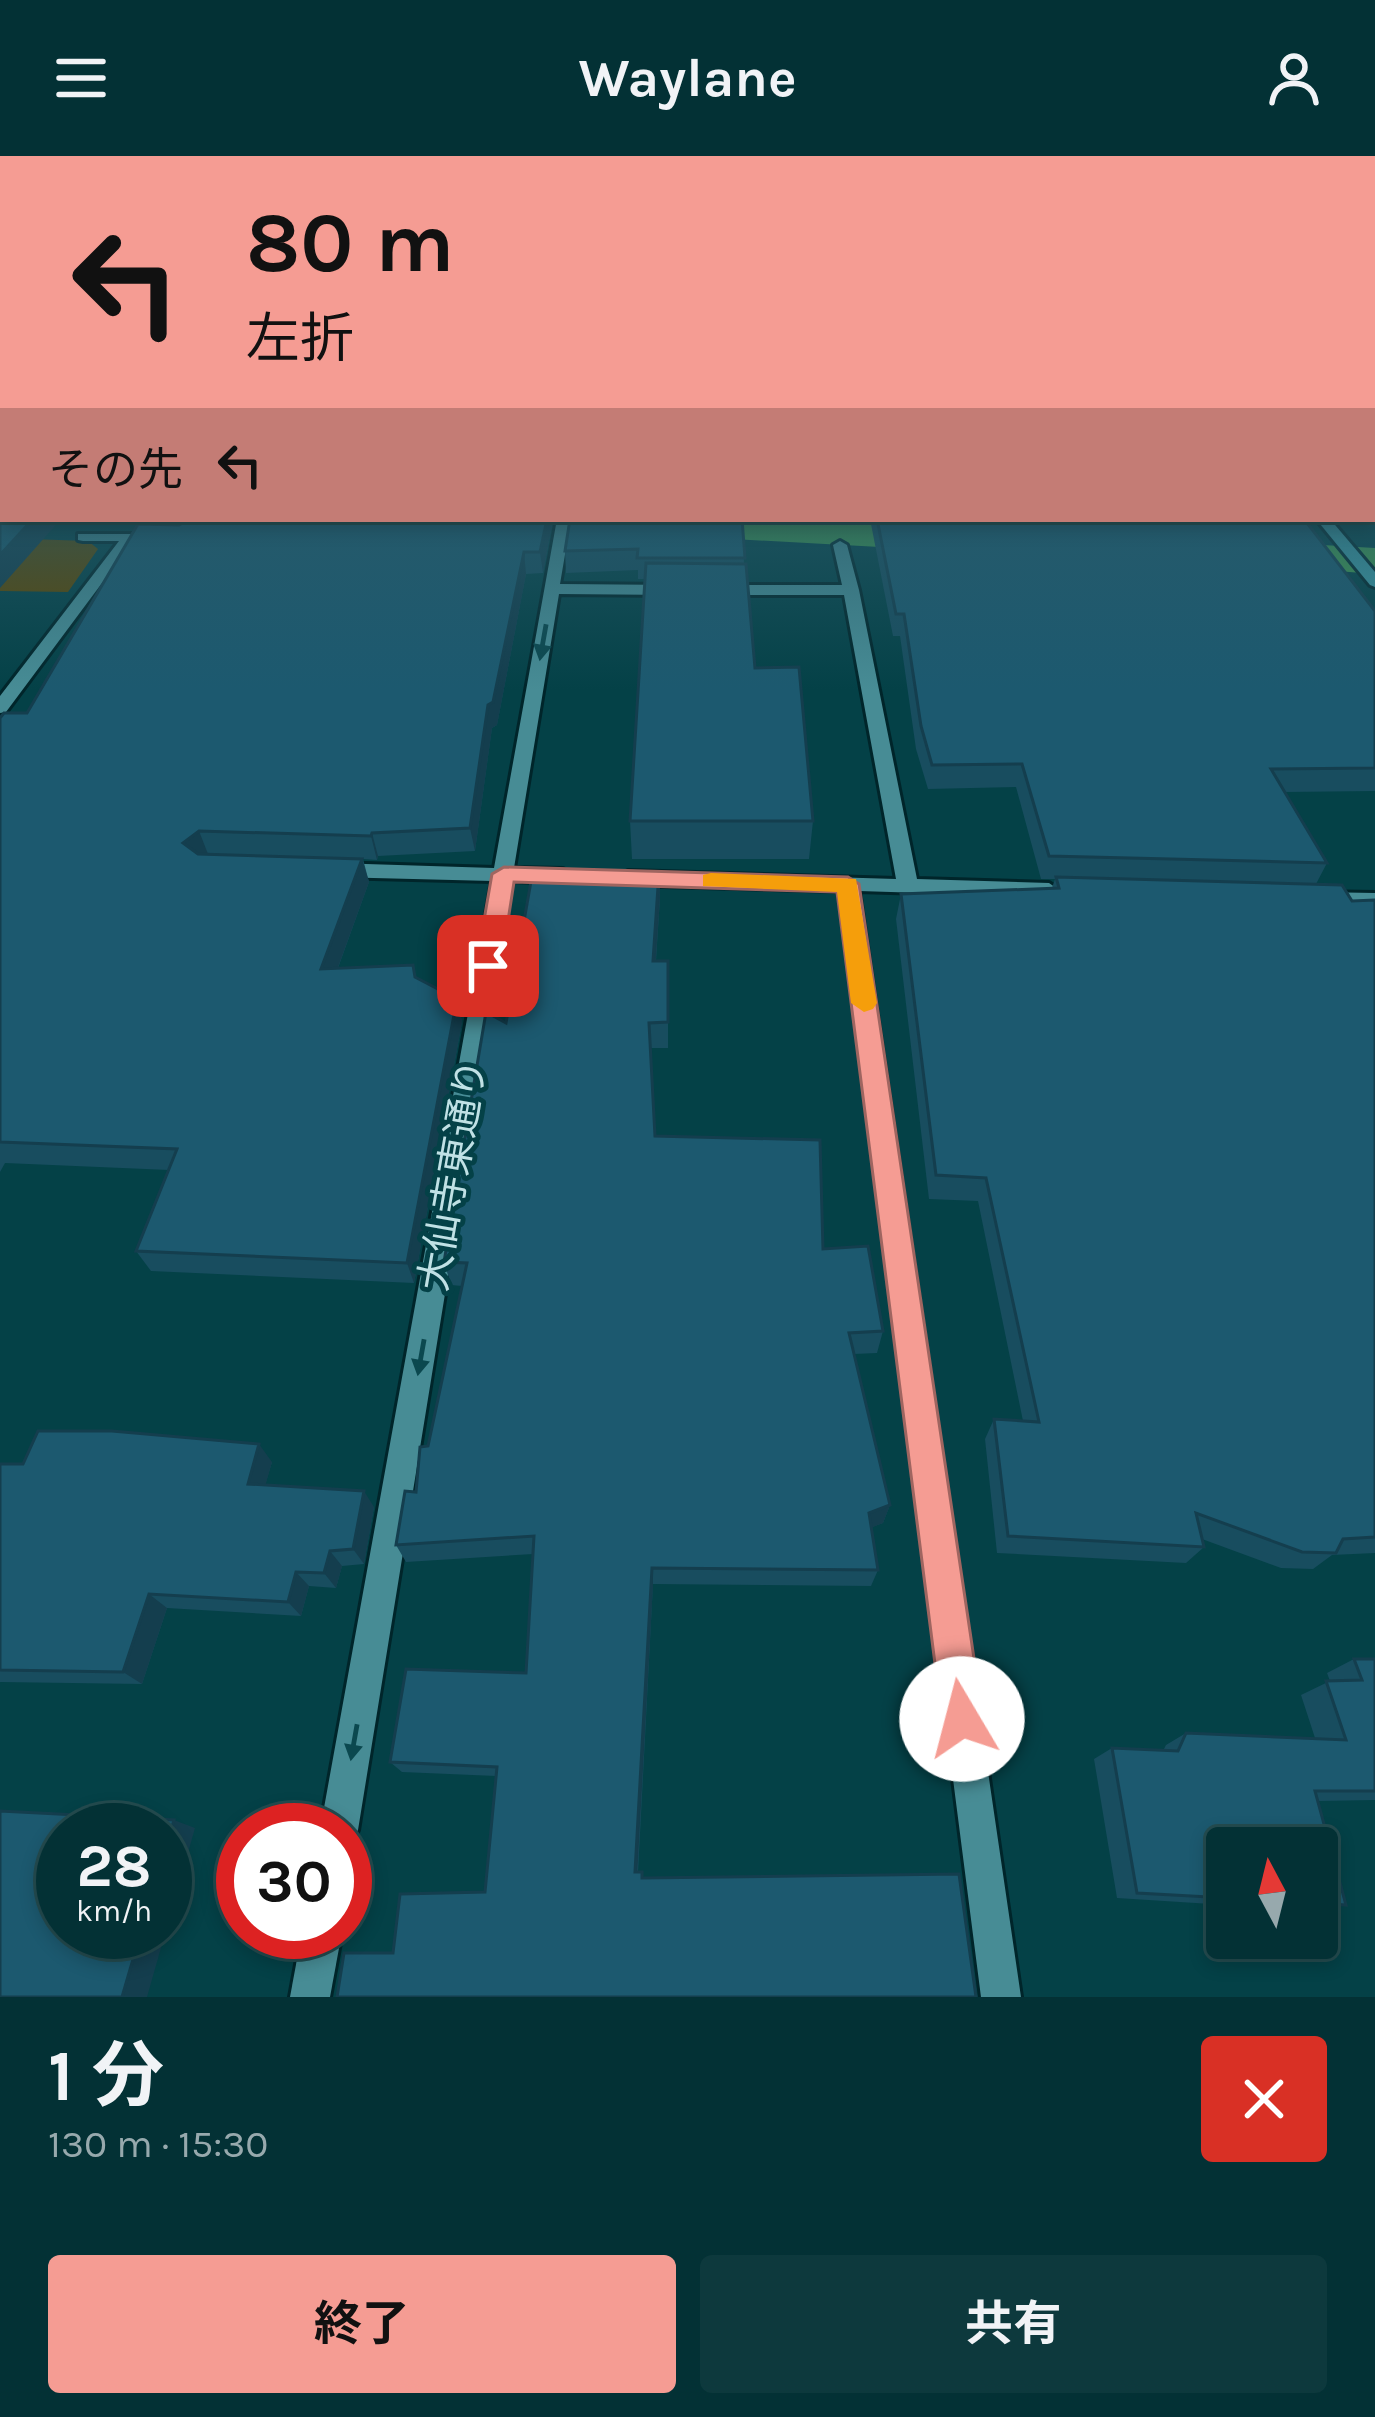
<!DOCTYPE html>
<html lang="ja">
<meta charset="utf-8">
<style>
body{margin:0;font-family:Karla,"Noto Sans JP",sans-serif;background:#0d393d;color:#f1f3f6;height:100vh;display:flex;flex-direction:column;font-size:45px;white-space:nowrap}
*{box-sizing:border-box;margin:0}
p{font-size:39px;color:#97a9ad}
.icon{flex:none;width:66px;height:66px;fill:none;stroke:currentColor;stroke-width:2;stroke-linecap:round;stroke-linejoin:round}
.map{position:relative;height:1841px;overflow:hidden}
.side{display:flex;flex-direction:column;background:#033135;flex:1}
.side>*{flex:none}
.guide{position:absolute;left:0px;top:0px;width:1377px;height:366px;box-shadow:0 6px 18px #0003,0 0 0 3px #244c50;background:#f59c93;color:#111;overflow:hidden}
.needle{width:78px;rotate:353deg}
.fabs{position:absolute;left:1206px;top:1671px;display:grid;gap:24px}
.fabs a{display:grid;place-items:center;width:132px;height:132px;border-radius:12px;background:#033135;box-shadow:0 6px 18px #0003,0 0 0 3px #244c50;font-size:60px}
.speed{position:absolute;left:36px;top:1647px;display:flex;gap:24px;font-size:60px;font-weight:700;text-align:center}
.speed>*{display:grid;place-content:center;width:156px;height:156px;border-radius:50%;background:#033135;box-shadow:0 6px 18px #0003,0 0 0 3px #244c50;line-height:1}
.speed small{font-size:30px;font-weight:400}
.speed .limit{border:18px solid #d22;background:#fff;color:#111}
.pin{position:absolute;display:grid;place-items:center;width:102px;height:102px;color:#fff;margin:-51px;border-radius:24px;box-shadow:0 6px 18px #0006}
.me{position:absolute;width:132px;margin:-66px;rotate:352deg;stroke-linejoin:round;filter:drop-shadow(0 0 9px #0008)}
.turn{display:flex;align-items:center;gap:42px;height:252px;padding:0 48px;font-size:54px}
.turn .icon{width:156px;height:156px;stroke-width:2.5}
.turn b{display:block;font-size:84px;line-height:102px}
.then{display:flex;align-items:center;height:114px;padding:0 48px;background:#0003;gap:24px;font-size:45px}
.round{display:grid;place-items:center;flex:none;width:126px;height:126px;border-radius:12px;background:#0d393d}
.head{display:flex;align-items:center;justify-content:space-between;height:204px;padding:0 48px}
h1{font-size:72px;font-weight:700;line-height:90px}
.button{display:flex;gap:24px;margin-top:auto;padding:24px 48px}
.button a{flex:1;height:138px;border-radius:12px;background:#f59c93;color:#111;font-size:48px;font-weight:700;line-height:138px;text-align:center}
.button a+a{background:#0d393d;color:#f1f3f6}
header{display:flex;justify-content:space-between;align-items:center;height:156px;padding:0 48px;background:#033135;font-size:54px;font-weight:700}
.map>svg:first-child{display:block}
.green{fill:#5f4600}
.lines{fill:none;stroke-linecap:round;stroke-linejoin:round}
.canal{fill:#439b4e;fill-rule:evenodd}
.street-casing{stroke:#00252a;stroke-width:6}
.secondary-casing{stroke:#00252a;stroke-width:6}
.street{fill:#478c95;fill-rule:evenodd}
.secondary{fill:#3f9ba6;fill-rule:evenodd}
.wall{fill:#184d5f}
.shaded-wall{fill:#143e4e}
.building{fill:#1c596f;stroke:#143e4e;stroke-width:3}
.oneway{fill:#0b484f}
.route{fill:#f59c93;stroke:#9f6560;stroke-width:3}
.slow{fill:#f59e0b}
.labels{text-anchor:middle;stroke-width:10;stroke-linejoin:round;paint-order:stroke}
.street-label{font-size:39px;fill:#c0e1e5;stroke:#044147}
</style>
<header><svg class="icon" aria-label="menu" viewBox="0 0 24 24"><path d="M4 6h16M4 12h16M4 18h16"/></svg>Waylane<svg class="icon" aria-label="person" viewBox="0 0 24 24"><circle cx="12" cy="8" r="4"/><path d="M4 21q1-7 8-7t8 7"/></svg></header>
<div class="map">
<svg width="1375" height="1841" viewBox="0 0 1375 1841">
<rect width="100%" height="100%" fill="#044147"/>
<path class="green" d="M0 382 88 385 98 393 68 436 0 435Z"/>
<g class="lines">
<g class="canal">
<path d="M585 363H839L970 370 985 374 992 383 985 392 970 396 606 376 591 372Z"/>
<path d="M1236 384 1375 392V418L1221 406 1214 397 1221 388Z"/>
</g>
<defs>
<g id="street">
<path d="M210 363H228L184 386 134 384 6 556 0 557V540L119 385H83L78 384V378H182Z"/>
<path d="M557 363H571L560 428 676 429 684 434 676 439 559 438 514 712 563 713 573 720 563 727 512 725 358 1674 352 1687 345 1690V1674H320L492 725 334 721 324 714 334 707 494 712Z"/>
<path d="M840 385 847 389 859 434 917 723 1049 727 1059 734 1049 741 859 735 1021 1841H981L839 735 628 729 618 722 628 715 896 723 844 439H717L709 434 717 429H842L833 389Z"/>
<path d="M1317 736 1375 737V751L1310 748 1307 743 1310 738Z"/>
<path d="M302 1776H342L330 1841H290Z"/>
</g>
<path id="secondary" d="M1316 363H1330L1375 416V431L1370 429Z"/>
</defs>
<use href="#street" class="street-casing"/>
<use href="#secondary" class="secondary-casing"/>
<use href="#street" class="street"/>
<use href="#secondary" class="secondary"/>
</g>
<g class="wall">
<path d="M151 363H553L543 417 526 418 497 569 492 572 475 695 378 700 377 704 363 703 369 726 338 812 417 822 457 843 462 866 414 1127 151 1115 136 1095 169 1014 5 1007 0 1016V562L27 557 153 368Z"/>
<path d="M742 363 744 408 755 512 813 665 809 703H632L630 665 645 423H638V414L566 417 565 395Z"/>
<path d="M870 363H1304L1375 455V635L1284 636 1327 707 1316 728 1352 745 1375 744V1397L1332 1399 1313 1413 1281 1412 1202 1383 1204 1391 1186 1407 997 1397 985 1283 994 1263 1023 1265 978 1045 929 1043 896 763 901 738 1052 732 1055 723H1041L1016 631 928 633 916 593 900 480H893Z"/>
<path d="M659 716 660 742 656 805H668V892H651L655 980 823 1093 883 1175 877 1197 854 1198 890 1349 883 1367 872 1371 878 1414 871 1430 653 1428 638 1716 393 1797 485 1736 496 1620 402 1616 390 1606 526 1517 533 1398 406 1406 396 1389 416 1336 428 1290 462 1130 451 1129 444 1106Z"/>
<path d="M272 1306 265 1329 374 1351 364 1408 342 1410 336 1432 309 1430 301 1460 167 1452 142 1528 0 1526V1308Z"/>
<path d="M1354 1503H1375V1644L1318 1645 1346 1749 1317 1754V1692H1227V1749L1117 1742 1094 1603 1112 1592 1163 1595 1166 1589 1186 1577 1315 1582 1301 1539 1330 1525 1327 1517Z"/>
</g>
<g class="shaded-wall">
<path d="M33 363H61L0 432V399Z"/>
<path d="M547 363H553L543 417 540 396Z"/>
<path d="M524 396 526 418 497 569 492 572 475 695 470 672 488 549Z"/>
<path d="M199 675 208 698 194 710 183 687Z"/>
<path d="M372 677 378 700 377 704 371 680Z"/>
<path d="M362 703 369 726 329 836 321 813Z"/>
<path d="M659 716 660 742 654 831 653 805Z"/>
<path d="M457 843 462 866 414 1127 407 1107Z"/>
<path d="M259 1288 272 1306 261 1345 248 1328Z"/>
<path d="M364 1335 374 1351 364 1408 353 1393Z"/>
<path d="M890 1349 883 1367 863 1375 869 1357Z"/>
<path d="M330 1395 342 1410 336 1432 324 1417Z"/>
<path d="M652 1412 653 1428 637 1722 635 1716Z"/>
<path d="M296 1416 309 1430 301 1460 288 1446Z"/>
<path d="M149 1438 167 1452 142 1528 123 1516Z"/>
<path d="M174 1664 195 1672 147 1841H122L141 1776H165V1694Z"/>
</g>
<g class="building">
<path d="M0 276H3V363H33L0 399Z"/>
<path d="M189 363H547L540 396H524L493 546 488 549 470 672 372 677 371 680 199 675 183 687 198 698 362 703 321 813 413 809 415 821 457 843 407 1107 136 1095 177 993 0 986V562L4 557H27L138 368 179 369Z"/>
<path d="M570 363H742L745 402H637L638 393 565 395Z"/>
<path d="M877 363H1304L1375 455V612L1271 613 1327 707 1049 700 1022 608 932 609 921 570 904 458H896Z"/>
<path d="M646 407 746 408 755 512 799 511 813 665H630Z"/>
<path d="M533 714 659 716 653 805H668V866L649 867 655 980 820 984 823 1093 868 1090 883 1175 849 1177 890 1349 869 1357 878 1414 652 1412 635 1716H642V1722L959 1718 976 1841H337L344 1797H393L400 1738 485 1736 497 1611 390 1606 406 1513 526 1517 534 1380 396 1389 405 1335 416 1336 420 1291 428 1290 467 1107 444 1106 486 856 506 867Z"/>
<path d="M1056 721 1342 729 1352 745 1375 744V1381L1343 1383 1336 1397 1302 1396 1196 1357 1204 1391 1008 1380 994 1263 1039 1266 986 1022 936 1019 901 738 1059 732Z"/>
<path d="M38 1275H112L259 1288 248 1328 364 1335 353 1393 330 1395 324 1417 296 1416 288 1446 149 1438 123 1516 0 1514V1308H23Z"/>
<path d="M1354 1503H1375V1635H1315L1346 1749 1317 1747V1692H1227V1742L1137 1737 1112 1592 1178 1595 1186 1577 1346 1584 1326 1525 1362 1524Z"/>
<path d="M0 1655 174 1664 165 1694V1674H63V1776H141L122 1841H0Z"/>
</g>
<defs><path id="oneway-solid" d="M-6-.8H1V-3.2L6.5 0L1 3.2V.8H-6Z" transform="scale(3)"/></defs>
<g class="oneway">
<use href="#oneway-solid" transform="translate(543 486) rotate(100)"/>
<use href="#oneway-solid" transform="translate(421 1201) rotate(100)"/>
<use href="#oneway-solid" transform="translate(354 1586) rotate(100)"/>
</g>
<linearGradient id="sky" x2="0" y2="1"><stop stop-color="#022427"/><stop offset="0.52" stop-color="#295a69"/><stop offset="1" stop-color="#295a69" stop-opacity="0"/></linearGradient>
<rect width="1375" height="534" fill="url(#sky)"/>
<path class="route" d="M504 711 848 721 859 728 983 1563 977 1577 962 1583 948 1577 942 1563 837 736 514 726 501 810 488 818 476 810 492 718Z"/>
<path class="slow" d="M711 717 856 723 877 847 873 853 864 856 851 847 837 736 703 730V719Z"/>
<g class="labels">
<g class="street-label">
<text transform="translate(452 1019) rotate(-80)" y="14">大仙寺東通り</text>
</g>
</g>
</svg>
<div class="fabs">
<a><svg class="needle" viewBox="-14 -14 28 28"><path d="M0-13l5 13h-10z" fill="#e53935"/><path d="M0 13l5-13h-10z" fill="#97a9ad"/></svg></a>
</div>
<div class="speed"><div>28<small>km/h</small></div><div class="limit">30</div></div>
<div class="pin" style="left:488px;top:810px;background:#d93025"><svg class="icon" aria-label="arrive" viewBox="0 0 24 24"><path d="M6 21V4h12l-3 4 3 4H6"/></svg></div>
<svg class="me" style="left:962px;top:1563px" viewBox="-20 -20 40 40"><circle r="19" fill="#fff"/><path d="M0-13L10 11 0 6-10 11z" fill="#f59c93"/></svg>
<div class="guide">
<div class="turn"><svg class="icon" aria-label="left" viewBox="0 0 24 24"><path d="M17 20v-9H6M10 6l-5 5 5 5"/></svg><div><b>80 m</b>左折</div></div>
<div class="then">その先<svg class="icon" aria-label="left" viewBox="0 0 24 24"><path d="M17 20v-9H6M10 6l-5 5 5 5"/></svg></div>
</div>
</div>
<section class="side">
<div class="head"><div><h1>1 分</h1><p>130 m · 15:30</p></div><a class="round" style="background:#d93025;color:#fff"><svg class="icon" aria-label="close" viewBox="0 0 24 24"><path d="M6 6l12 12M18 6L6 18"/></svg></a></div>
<div class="button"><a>終了</a><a>共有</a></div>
</section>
